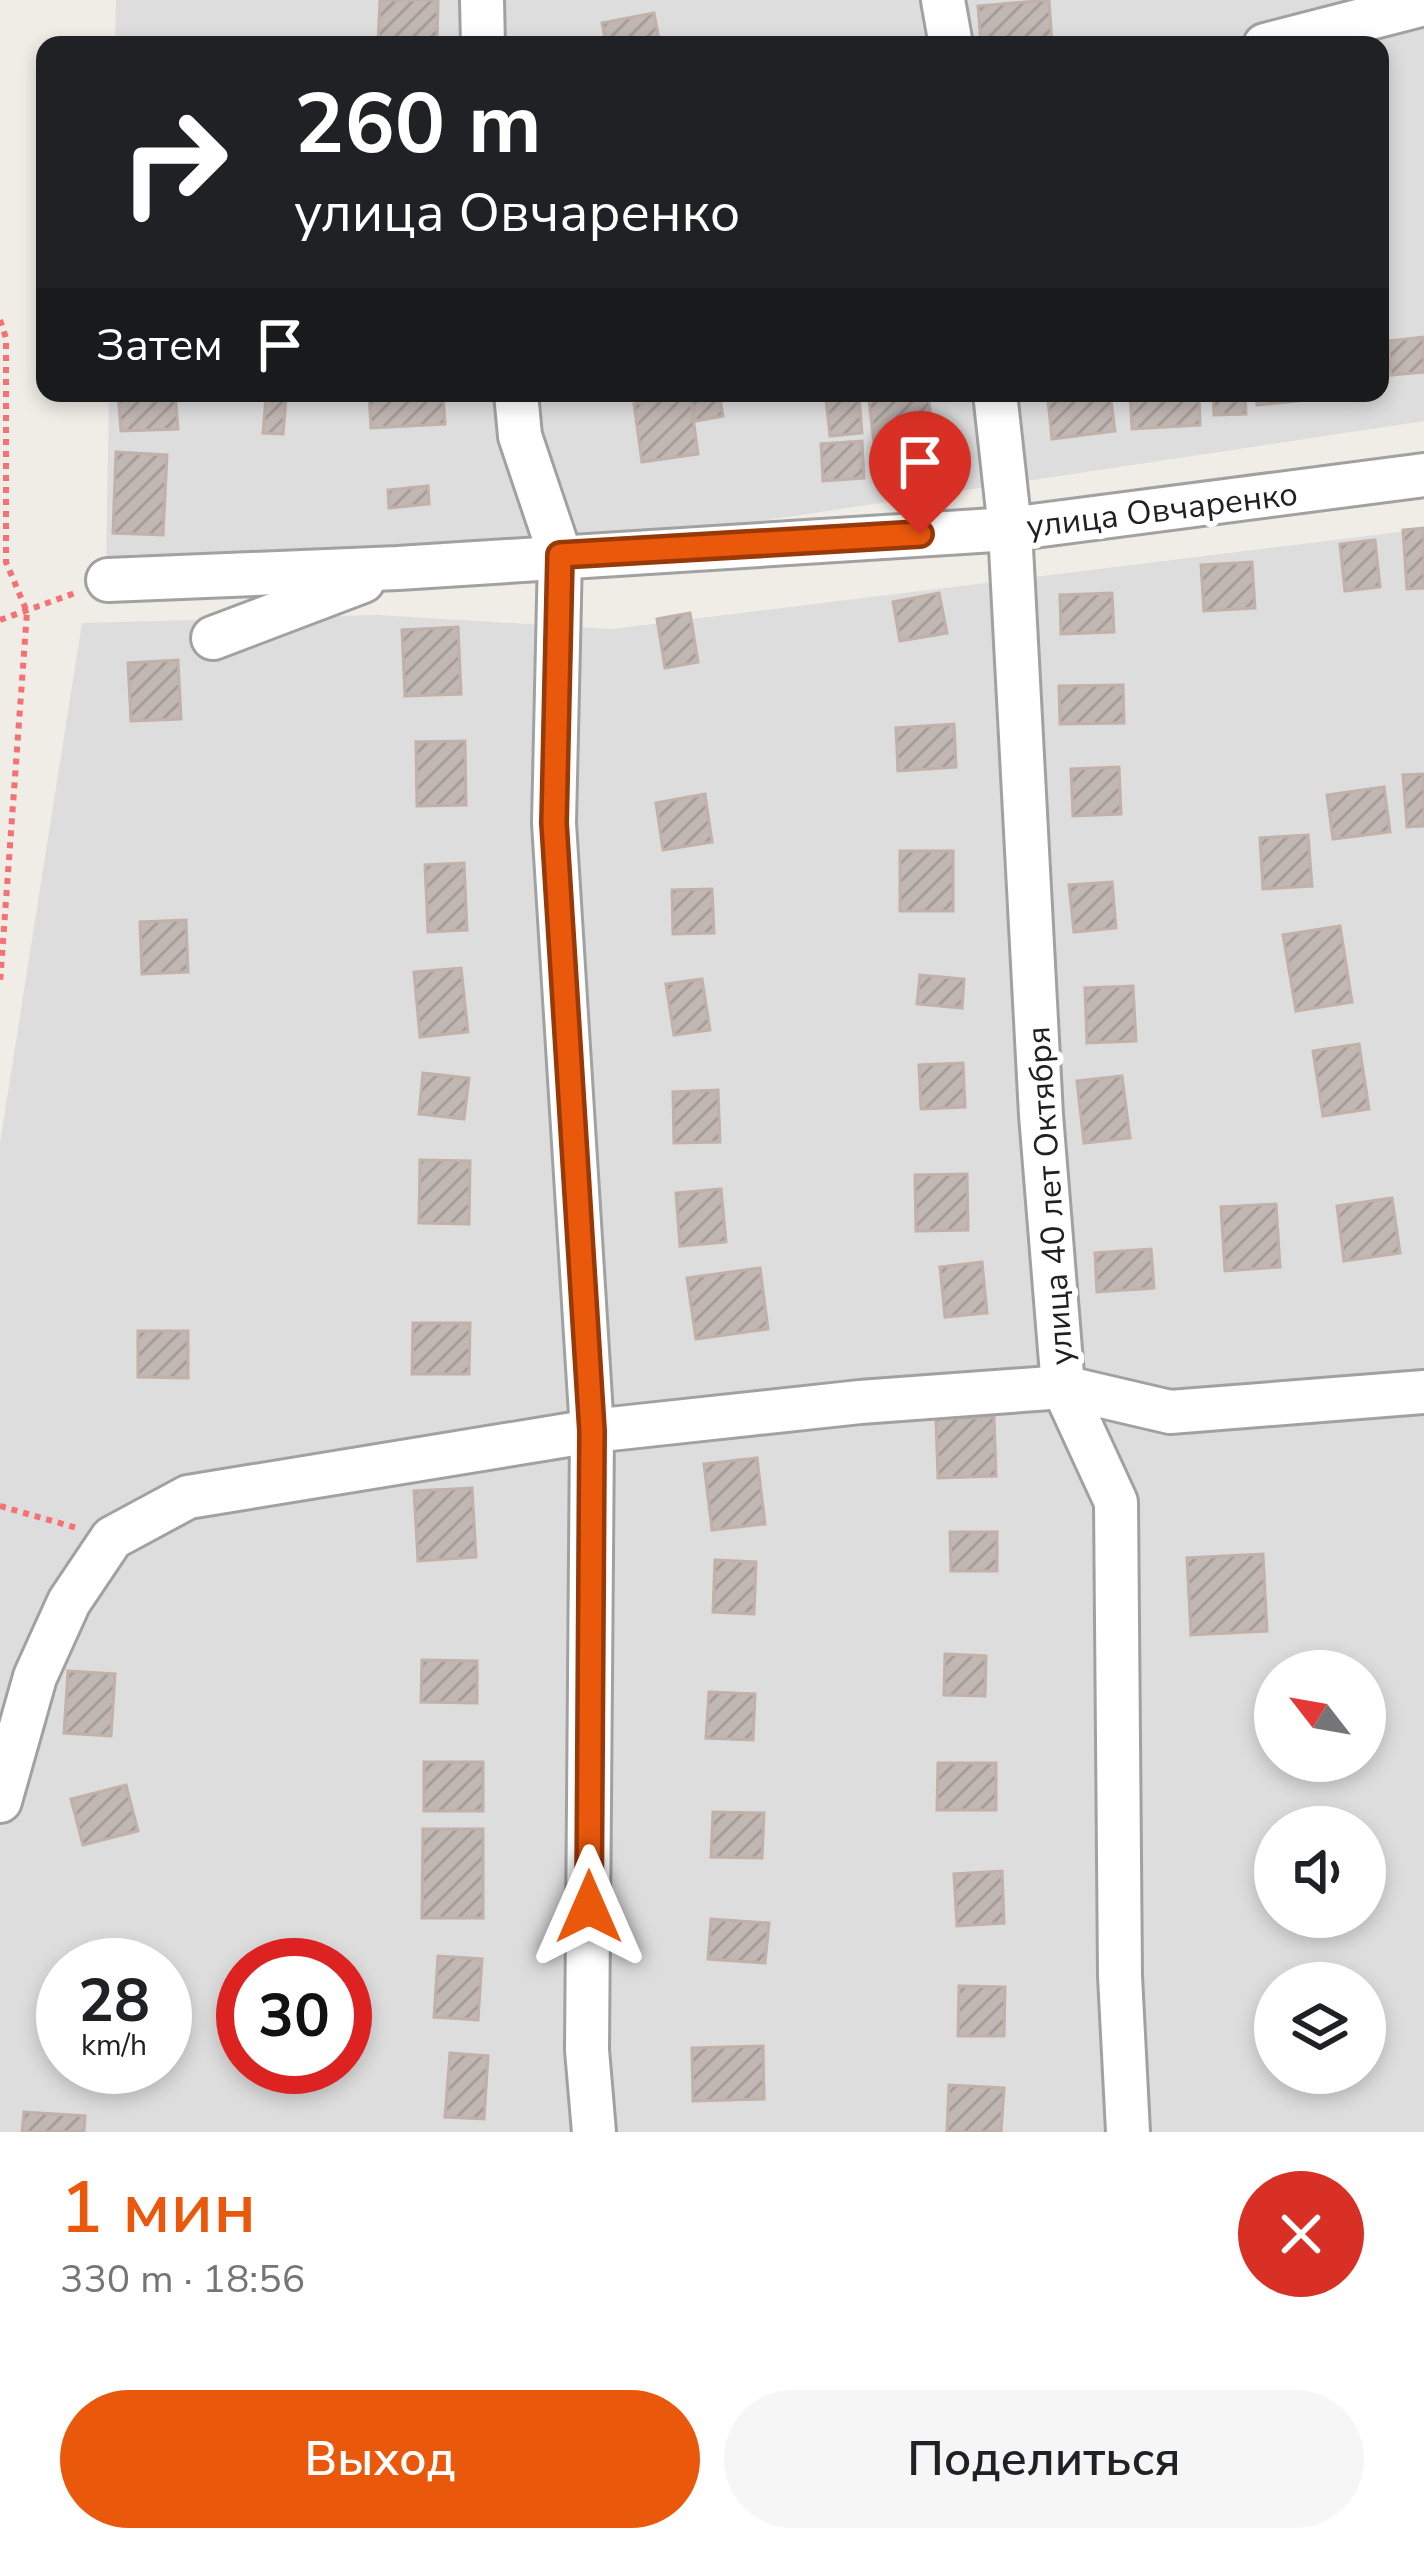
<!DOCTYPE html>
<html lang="ru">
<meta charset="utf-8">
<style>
body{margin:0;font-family:"Nunito Sans",sans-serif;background:#f6f6f6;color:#202124;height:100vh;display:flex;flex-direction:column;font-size:45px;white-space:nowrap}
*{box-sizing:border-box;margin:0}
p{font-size:39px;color:#757577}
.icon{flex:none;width:66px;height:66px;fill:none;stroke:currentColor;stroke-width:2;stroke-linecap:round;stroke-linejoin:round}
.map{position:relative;height:2132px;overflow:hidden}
.details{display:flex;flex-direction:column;background:#fff;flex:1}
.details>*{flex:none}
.top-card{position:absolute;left:36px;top:36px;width:1353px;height:366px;border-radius:24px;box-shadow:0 6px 18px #0003;background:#202124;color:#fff;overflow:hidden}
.needle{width:78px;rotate:301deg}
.fabs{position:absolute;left:1254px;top:1650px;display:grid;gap:24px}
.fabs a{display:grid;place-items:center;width:132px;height:132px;border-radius:50%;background:#fff;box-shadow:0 6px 18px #0003;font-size:60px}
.speed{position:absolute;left:36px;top:1938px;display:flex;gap:24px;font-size:60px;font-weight:700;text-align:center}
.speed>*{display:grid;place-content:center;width:156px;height:156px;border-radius:50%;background:#fff;box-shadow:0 6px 18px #0003;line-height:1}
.speed small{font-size:30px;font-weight:400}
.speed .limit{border:18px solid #d22;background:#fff;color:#111}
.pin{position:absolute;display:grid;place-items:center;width:102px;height:102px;color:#fff;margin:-123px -51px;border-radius:50% 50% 50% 0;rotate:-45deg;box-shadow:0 0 12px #0007}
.pin .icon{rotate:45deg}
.me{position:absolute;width:132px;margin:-66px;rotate:0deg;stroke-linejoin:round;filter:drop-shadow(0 0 9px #0008)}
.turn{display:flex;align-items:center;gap:42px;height:252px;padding:0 60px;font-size:54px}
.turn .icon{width:156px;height:156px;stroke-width:2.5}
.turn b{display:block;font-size:84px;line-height:102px}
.then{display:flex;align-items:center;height:114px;padding:0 60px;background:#0003;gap:24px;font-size:45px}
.round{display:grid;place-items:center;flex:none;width:126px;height:126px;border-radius:63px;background:#f6f6f6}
.summary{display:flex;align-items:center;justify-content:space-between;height:204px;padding:0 60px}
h1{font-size:72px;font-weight:600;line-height:90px;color:#ea580c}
.primary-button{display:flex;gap:24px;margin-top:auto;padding:24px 60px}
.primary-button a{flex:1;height:138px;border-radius:72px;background:#ea580c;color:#fff;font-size:48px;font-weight:600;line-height:138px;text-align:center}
.primary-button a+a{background:#f6f6f6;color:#202124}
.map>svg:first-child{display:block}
.residential{fill:#dedddd;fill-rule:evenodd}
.building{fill:url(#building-hatch);stroke:#c1b1a9;stroke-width:3}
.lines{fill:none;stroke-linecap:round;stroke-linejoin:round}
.minor-casing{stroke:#a1a1a1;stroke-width:48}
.path{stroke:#f57274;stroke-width:6;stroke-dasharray:6 6;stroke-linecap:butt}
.minor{stroke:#fff;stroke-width:42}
.route-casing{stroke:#983908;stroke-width:30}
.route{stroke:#ea580c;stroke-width:21}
.labels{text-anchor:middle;stroke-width:12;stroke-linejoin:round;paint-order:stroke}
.street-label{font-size:33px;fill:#202020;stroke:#fff}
</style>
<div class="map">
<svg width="1424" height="2132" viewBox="0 0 1424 2132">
<defs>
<pattern id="building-hatch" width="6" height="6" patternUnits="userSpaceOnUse" patternTransform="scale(3)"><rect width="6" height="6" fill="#c1b7b3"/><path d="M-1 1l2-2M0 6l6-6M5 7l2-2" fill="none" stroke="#a69d9a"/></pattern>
</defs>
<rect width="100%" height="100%" fill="#f0ece6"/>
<g class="residential">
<path d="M116 0H1424V421L475 564 106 571 109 393H1380V45H115Z"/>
<path d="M1424 529V2132H0V1143L82 623 377 615 612 629ZM1275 1671H1365V1761H1275ZM1275 1827H1365V1917H1275ZM63 1965H165V2067H63ZM243 1965H345V2067H243ZM1275 1983H1365V2073H1275Z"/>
</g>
<g class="building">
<path d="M380 0H438L437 45H378Z"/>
<path d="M1049 0 1052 45H981L978 6Z"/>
<path d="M654 13 660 45H606L602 23Z"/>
<path d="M1424 337V372L1391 375 1388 341Z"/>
<path d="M118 393H175L178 429 121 431Z"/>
<path d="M369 393H443L445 424 371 428Z"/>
<path d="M719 393 723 416 696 421 691 396Z"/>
<path d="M868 393H928L933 437 874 443Z"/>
<path d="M1110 393 1115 431 1052 439 1048 400Z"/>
<path d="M1130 393H1199L1200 425 1132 429Z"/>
<path d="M1213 393H1245L1246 414 1214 415Z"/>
<path d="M1256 393H1306L1307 400 1257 405Z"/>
<path d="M690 396 698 454 642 462 634 404Z"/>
<path d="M266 397 286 399 283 434 263 433Z"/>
<path d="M859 397 862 433 830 436 826 400Z"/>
<path d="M862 441 864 478 823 481 821 444Z"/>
<path d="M116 452 167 455 163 535 113 533Z"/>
<path d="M428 486 429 504 389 508 388 490Z"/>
<path d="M1424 528V588L1407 589 1403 530Z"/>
<path d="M1375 540 1380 587 1345 591 1340 544Z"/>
<path d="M1252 562 1255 608 1204 611 1201 565Z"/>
<path d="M939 593 947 633 900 641 893 602Z"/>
<path d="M1112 593 1114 632 1061 634 1060 595Z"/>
<path d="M690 613 698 662 665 668 657 619Z"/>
<path d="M458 627 461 694 405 696 402 630Z"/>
<path d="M178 660 181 719 131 721 128 663Z"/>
<path d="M1123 685 1124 723 1060 724 1059 686Z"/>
<path d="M954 724 956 767 898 771 896 728Z"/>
<path d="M465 741 466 805 417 806 416 742Z"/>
<path d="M1119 767 1121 814 1073 816 1071 769Z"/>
<path d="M1424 774V826L1407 827 1403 775Z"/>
<path d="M1384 787 1390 832 1333 839 1327 795Z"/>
<path d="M705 794 712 842 663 850 656 803Z"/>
<path d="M1308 835 1312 886 1263 889 1260 838Z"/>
<rect x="900" y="851" width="53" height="60"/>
<path d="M464 863 467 930 428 932 425 865Z"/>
<path d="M1112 882 1116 928 1074 932 1069 885Z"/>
<path d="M712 889 714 933 673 934 672 890Z"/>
<path d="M186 920 188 972 142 974 140 922Z"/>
<path d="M1340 926 1352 1002 1296 1011 1283 935Z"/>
<path d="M461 968 468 1032 420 1037 414 972Z"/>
<path d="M920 975 964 979 962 1008 917 1004Z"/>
<path d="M702 979 710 1030 674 1035 666 984Z"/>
<path d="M1133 986 1136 1041 1087 1043 1085 988Z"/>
<path d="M1359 1044 1369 1109 1323 1116 1313 1051Z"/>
<path d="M963 1063 965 1107 921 1109 919 1065Z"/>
<path d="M423 1073 469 1078 464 1119 419 1114Z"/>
<path d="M1122 1076 1130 1138 1084 1143 1077 1081Z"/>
<path d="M718 1090 720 1142 674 1143 673 1092Z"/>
<path d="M420 1160 470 1161 469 1224 419 1223Z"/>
<path d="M967 1174 968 1230 916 1231 915 1175Z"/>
<path d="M721 1189 726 1242 680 1246 676 1193Z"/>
<path d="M1392 1198 1400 1253 1344 1261 1337 1206Z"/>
<path d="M1276 1204 1280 1267 1225 1271 1221 1207Z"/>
<path d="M1151 1249 1154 1288 1097 1292 1095 1253Z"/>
<path d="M982 1262 987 1313 945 1317 940 1267Z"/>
<path d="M760 1268 768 1329 696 1339 687 1278Z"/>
<path d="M413 1323H470L469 1374H412Z"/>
<path d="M138 1331H188V1378L138 1377Z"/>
<path d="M994 1417 996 1476 938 1478 936 1419Z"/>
<path d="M757 1458 765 1524 712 1530 704 1464Z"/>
<path d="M472 1488 476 1557 418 1561 414 1491Z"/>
<path d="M950 1532H997V1571H951Z"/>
<path d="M1263 1554 1267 1631 1191 1635 1187 1558Z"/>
<path d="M715 1560 756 1562 754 1614 713 1612Z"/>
<path d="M945 1654 986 1656 985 1696 944 1695Z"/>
<path d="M422 1660 477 1661V1703L421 1702Z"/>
<path d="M68 1671 115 1674 111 1736 64 1733Z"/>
<path d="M709 1692 755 1694 753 1740 706 1738Z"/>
<rect x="424" y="1762" width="59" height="49"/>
<path d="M938 1763H996V1810H937Z"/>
<path d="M126 1785 138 1831 83 1845 71 1799Z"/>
<path d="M713 1812 764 1813 762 1858 711 1857Z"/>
<path d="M423 1829H483V1918H422Z"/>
<path d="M1002 1871 1004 1923 957 1926 954 1874Z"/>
<path d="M711 1919 769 1923 765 1963 708 1959Z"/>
<path d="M438 1956 482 1959 478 2020 434 2017Z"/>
<path d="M959 1986 1005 1987 1004 2036H958Z"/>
<path d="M763 2046 764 2099 693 2101 692 2048Z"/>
<path d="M450 2053 488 2056 484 2119 445 2117Z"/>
<path d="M949 2085 1004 2088 1001 2132H947Z"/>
<path d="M24 2112 85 2116 84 2132H22Z"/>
</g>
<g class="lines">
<defs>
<g id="minor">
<path d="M482 0 483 45"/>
<path d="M943 0 951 45"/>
<path d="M1265 45 1424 4"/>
<path d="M516 393 520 436 560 555 554 823 592 1431 587 2050 594 2132"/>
<path d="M995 393 1010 529 1041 1115 1063 1387 1116 1502 1120 1976 1128 2132"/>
<path d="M108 580 398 568 1010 529 1424 475"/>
<path d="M213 638 363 581"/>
<path d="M0 1801 35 1677 69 1602 112 1538 188 1497 592 1431 860 1402 1063 1387 1170 1412 1424 1392"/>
</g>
</defs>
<use href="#minor" class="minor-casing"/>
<g class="path">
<path d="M0 320 6 338V562L27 612 0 983"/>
<path d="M0 620 75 593"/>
<path d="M0 1506 77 1528"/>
</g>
<use href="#minor" class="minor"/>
</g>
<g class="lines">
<defs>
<path id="route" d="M589 1907 592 1431 554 823 560 555 920 534"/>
</defs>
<use href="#route" class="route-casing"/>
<use href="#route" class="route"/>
</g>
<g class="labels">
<g class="street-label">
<text transform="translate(1162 509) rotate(-7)" y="12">улица Овчаренко</text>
<text transform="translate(1049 1196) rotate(-94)" y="12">улица 40 лет Октября</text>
</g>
</g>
</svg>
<div class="fabs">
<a><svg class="needle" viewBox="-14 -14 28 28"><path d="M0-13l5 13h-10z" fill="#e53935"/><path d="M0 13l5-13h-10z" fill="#757577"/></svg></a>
<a><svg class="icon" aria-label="sound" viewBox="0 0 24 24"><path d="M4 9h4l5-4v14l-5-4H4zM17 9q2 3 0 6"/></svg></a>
<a><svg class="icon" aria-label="layers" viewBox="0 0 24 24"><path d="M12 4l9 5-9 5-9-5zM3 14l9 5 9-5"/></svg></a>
</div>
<div class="speed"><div>28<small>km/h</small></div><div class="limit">30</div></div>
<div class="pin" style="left:920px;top:534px;background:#d93025"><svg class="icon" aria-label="arrive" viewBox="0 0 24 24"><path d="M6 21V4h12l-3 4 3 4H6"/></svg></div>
<svg class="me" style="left:589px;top:1907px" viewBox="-20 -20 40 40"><path d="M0-17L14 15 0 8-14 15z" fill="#ea580c" stroke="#fff" stroke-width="4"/></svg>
<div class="top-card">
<div class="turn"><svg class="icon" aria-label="right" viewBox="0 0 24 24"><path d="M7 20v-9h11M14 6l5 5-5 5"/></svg><div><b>260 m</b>улица Овчаренко</div></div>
<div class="then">Затем<svg class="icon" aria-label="arrive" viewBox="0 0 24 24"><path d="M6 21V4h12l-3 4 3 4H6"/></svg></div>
</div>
</div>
<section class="details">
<div class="summary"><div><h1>1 мин</h1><p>330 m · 18:56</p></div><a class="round" style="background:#d93025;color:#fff"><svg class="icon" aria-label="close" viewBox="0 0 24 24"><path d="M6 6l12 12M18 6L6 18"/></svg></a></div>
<div class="primary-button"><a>Выход</a><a>Поделиться</a></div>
</section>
